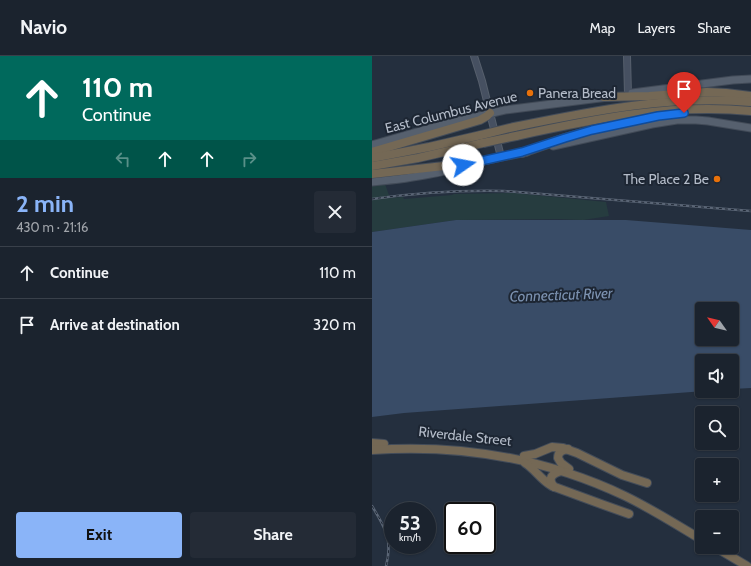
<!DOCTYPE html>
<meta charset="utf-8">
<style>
body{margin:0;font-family:Cabin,sans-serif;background:#242b36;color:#f1f3f6;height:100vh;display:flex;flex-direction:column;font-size:15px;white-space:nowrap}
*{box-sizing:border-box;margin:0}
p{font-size:13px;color:#a0a4aa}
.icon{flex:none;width:22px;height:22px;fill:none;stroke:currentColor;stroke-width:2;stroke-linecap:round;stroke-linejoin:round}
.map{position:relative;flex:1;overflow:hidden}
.panel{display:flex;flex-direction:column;background:#1b232e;width:372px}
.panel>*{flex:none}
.top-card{background:#00695c;color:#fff;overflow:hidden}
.needle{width:26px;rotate:304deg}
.fabs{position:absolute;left:323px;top:246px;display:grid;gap:8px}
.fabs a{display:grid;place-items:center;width:44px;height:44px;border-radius:4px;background:#1b232e;box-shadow:0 1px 3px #0004,0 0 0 1px #39404a;font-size:20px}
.speed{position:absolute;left:12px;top:446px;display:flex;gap:8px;font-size:20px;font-weight:700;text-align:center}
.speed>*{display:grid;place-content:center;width:52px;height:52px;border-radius:50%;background:#1b232e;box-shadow:0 1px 3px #0004,0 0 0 1px #39404a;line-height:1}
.speed small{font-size:10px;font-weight:400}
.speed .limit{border:2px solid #111;border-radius:6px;background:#fff;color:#111}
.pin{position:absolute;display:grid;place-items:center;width:34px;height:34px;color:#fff;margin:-41px -17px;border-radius:50% 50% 50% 0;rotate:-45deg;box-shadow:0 0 4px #0007}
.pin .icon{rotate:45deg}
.me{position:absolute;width:44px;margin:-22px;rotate:78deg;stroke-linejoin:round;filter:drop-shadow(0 0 3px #0008)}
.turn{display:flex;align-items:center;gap:14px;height:84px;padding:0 16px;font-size:18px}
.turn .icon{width:52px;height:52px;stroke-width:2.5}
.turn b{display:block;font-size:28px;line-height:34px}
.lanes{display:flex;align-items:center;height:38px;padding:0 16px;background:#0003;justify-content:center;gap:20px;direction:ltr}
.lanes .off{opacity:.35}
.round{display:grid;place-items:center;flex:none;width:42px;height:42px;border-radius:4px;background:#242b36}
.headline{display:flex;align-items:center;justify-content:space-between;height:68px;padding:0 16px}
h1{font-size:24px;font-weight:700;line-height:30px;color:#8ab4f8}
.cta{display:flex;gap:8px;margin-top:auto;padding:8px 16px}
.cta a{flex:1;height:46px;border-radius:4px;background:#8ab4f8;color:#111;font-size:16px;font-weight:700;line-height:46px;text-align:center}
.cta a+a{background:#242b36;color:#f1f3f6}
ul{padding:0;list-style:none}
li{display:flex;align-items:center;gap:12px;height:52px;padding:0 16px;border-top:1px solid #39404a}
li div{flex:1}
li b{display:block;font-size:15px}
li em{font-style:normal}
header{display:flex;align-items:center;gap:24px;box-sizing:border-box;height:56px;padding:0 20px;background:#1b232e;border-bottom:1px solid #39404a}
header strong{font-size:19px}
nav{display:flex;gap:22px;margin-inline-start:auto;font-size:14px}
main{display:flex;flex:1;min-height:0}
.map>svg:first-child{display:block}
.green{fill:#263c3f}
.water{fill:#394c67;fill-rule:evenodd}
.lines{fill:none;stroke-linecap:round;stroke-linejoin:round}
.secondary-casing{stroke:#565f6c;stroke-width:8}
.primary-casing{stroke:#414a57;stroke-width:9}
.highway-casing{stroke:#434c59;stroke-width:10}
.secondary{stroke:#465061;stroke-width:6}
.primary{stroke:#56606e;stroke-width:7}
.highway{stroke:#746855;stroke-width:8}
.rail-casing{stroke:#5a6575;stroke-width:2.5}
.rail{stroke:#1d2633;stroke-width:1;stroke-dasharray:3;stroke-linecap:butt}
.highway-bridge-casing{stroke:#434c59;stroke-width:10;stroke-linecap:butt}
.highway-bridge{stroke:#746855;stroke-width:8}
.route-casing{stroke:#114b97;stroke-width:10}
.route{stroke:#1a73e8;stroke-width:7}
.food-dot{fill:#e8710a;stroke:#1d2633;stroke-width:1.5}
.labels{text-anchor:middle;stroke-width:4;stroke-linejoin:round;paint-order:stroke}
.poi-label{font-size:14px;fill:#b4bcc9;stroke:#1d2633;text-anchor:start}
.street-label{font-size:14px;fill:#b4bcc9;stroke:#1d2633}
.water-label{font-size:15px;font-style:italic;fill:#7c92b1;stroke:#1d2633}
</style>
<header>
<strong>Navio</strong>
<nav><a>Map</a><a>Layers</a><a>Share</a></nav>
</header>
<main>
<section class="panel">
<div class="top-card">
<div class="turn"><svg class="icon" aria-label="ahead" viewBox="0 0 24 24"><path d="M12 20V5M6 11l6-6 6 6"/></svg><div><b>110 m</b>Continue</div></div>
<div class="lanes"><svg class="icon off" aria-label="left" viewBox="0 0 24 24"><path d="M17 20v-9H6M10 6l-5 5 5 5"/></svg><svg class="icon" aria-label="ahead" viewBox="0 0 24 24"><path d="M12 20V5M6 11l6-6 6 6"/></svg><svg class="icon" aria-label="ahead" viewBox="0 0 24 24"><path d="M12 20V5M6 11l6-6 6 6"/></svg><svg class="icon off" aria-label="right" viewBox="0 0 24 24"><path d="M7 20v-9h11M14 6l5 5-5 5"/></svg></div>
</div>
<div class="headline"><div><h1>2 min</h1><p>430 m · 21:16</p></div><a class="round"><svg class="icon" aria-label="close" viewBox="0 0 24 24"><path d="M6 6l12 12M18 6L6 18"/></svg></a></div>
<ul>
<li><svg class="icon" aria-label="ahead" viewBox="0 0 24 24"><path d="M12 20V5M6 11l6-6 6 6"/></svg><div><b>Continue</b></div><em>110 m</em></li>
<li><svg class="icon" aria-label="arrive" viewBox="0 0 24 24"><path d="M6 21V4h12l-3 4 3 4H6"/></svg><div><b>Arrive at destination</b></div><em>320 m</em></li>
</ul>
<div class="cta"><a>Exit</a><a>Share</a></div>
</section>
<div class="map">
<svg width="379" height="510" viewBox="0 0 379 510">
<rect width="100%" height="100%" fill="#242f3e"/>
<path class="green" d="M13 128 18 142 31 141 32 143 80 139 82 138 142 137 234 146 237 160 211 164 185 163 84 164 0 176V129Z"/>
<path class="water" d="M84 164H254L379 174V332L360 333V305H330V335H333L32 357 0 361V176ZM330 253H360V283H330Z"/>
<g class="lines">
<defs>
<g id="secondary">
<path d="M102 0 110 25 129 101"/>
<path d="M255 0 256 38"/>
</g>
<g id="primary">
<path d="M260 37 361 24 379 23"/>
<path d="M0 89 69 69 133 54 236 41"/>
<path d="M181 90 280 68 305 64H324L336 65 379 72"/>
<path d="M0 126C20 124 39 122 58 118 70 116 81 114 91 109L155 96"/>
</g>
<g id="highway">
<path d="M232 41 277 40 335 36 354 37 379 40"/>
<path d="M142 71C220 55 299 39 379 46"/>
<path d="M144 80C221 63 300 47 379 55"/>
<path d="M0 96 108 64 115 60 118 57"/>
<path d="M150 97 193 82 220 74 288 60"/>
<path d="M0 102 57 91 109 79"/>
<path d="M0 110 46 102 111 87"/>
<path d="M0 118 81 109H91"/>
<path d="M0 387 12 388"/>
<path d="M196 393C190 394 186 396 186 402L189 407 197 413"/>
<path d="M0 394C88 388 173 402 253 440 280 453 305 469 330 484"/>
<path d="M152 400 163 398 180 391 191 392 205 397 250 419 275 427"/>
<path d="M153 407C164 414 169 424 180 430L229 448 257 458"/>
<path d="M182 431C175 422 180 418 189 415"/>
<path d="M343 491 375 510"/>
</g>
</defs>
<use href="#secondary" class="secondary-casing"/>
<use href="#primary" class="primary-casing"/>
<use href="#highway" class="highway-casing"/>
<use href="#secondary" class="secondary"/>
<use href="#primary" class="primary"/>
<use href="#highway" class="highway"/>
<defs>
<g id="rail">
<path d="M0 143C44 137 88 134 132 135L379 155"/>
<path d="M0 450C13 471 21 485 14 510"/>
</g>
</defs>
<use href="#rail" class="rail-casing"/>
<use href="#rail" class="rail"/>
<defs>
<g id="highway-bridge">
<path d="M109 79 142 71"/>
<path d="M111 87 144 80"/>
</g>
</defs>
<use href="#highway-bridge" class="highway-bridge-casing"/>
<use href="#highway-bridge" class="highway-bridge"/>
</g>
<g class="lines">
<defs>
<path id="route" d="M91 109 150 96 193 82 220 74 286 60 312 57"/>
</defs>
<use href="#route" class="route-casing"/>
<use href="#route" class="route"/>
</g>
<g class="food-dot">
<circle cx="158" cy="37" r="4"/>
<circle cx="345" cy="123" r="4"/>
</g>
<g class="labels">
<g class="poi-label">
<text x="166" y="42">Panera Bread</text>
<text x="337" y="128" text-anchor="end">The Place 2 Be</text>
</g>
<g class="street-label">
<text transform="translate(79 56) rotate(-14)" y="5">East Columbus Avenue</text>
<text transform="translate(93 380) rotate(6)" y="5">Riverdale Street</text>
</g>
<g class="water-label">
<text transform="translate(189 239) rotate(-2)" y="5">Connecticut River</text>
</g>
</g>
</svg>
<div class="fabs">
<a><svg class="needle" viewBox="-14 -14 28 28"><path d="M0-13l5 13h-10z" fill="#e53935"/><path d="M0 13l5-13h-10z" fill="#a0a4aa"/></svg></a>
<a><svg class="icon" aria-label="sound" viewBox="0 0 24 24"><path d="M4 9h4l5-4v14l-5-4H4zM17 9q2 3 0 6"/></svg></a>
<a><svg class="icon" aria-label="search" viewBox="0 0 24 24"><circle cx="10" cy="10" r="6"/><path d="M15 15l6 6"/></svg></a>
<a>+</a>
<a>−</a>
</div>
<div class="speed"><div>53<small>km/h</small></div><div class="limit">60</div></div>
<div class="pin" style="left:312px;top:57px;background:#d93025"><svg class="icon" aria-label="arrive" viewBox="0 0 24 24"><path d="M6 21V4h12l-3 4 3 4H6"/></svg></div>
<svg class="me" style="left:91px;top:109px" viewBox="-20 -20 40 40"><circle r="19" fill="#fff"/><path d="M0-13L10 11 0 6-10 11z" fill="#1a73e8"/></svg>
</div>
</main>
